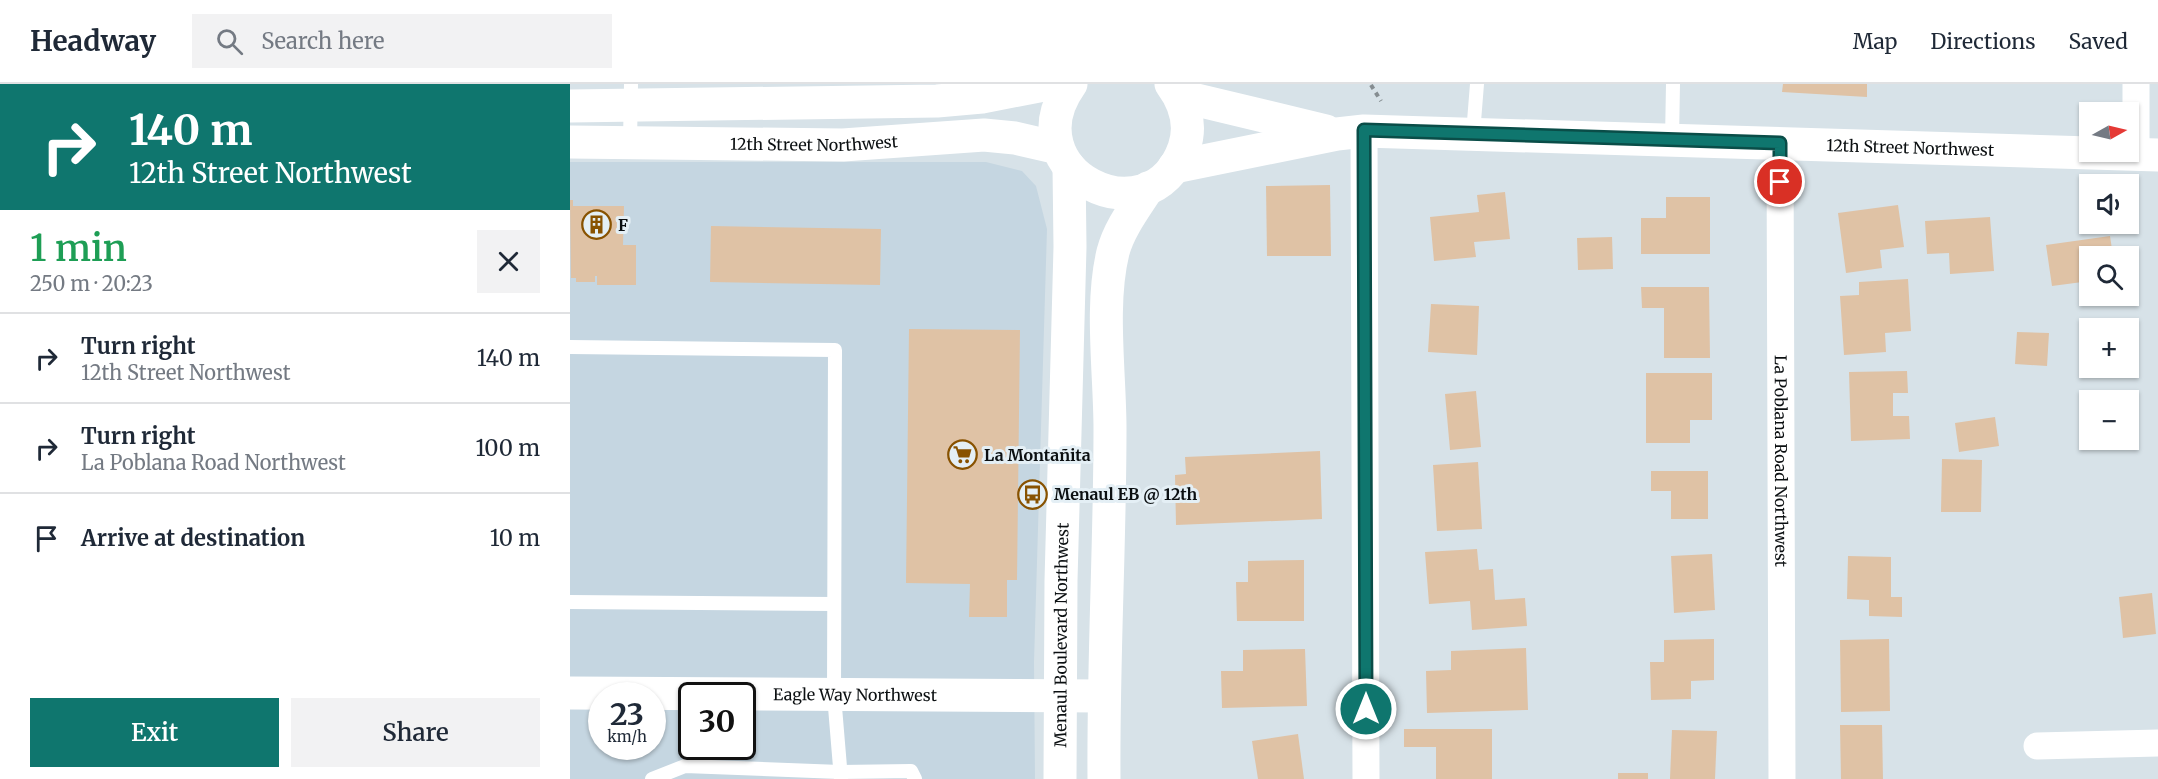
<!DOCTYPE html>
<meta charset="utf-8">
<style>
body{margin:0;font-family:Merriweather,serif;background:#f2f2f3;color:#1f2937;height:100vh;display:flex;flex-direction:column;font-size:22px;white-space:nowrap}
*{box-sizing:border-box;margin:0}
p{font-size:20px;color:#747a83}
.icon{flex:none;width:33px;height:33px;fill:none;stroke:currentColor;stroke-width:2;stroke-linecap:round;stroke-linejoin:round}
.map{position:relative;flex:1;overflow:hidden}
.drawer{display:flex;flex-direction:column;background:#fff;width:570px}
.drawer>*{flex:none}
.top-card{background:#0f766e;color:#fff;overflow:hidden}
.needle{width:39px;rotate:82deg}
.fabs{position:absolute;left:1509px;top:18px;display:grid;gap:12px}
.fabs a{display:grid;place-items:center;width:60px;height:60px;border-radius:0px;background:#fff;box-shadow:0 2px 4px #0004;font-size:30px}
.speed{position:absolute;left:18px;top:598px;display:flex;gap:12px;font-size:30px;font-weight:700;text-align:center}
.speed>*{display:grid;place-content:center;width:78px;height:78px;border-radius:50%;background:#fff;box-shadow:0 2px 4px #0004;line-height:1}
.speed small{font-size:15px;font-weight:400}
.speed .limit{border:3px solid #111;border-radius:9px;background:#fff;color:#111}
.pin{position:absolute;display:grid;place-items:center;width:51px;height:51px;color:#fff;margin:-26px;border:3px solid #fff;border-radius:50%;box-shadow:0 2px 6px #0007}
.me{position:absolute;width:66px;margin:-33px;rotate:0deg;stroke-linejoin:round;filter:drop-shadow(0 0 4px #0008)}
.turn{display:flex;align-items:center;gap:21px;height:126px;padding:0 30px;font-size:27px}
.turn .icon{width:78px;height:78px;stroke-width:2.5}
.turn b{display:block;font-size:42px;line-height:51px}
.round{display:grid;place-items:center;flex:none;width:63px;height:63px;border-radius:0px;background:#f2f2f3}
.summary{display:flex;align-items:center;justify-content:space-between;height:102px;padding:0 30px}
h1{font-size:36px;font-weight:600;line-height:45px;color:#1e9e55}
.button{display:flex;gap:12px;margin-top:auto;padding:12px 30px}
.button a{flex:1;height:69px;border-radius:0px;background:#0f766e;color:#fff;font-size:24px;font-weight:600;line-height:69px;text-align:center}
.button a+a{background:#f2f2f3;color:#1f2937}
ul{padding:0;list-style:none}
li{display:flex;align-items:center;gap:18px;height:90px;padding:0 30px;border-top:2px solid #e0e1e3}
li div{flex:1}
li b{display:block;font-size:22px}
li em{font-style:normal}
header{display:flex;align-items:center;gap:36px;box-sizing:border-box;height:84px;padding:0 30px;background:#fff;border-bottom:2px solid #e0e1e3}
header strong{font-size:28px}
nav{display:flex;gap:33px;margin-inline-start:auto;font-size:21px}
.search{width:420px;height:54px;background:#f2f2f3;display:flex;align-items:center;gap:15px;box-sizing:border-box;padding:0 21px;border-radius:0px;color:#747a83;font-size:22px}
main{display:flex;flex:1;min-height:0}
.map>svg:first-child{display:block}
.built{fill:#c5d6e1;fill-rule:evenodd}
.building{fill:#dfc2a5}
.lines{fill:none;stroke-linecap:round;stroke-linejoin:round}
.path{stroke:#858d91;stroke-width:4;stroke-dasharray:4.5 4.5;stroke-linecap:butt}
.service{stroke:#fff;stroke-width:14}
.minor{stroke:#fff;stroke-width:27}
.tertiary{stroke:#fff;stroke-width:33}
.secondary{stroke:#fff;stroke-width:33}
.route-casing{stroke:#0a4d48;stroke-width:15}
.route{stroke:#0f766e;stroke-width:10}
.labels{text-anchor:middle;stroke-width:6;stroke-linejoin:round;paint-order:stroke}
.street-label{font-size:16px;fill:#0b0f11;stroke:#e4eff5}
.poi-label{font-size:16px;font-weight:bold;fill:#0b0f11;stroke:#e4eff5;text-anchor:start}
</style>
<header>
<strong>Headway</strong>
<div class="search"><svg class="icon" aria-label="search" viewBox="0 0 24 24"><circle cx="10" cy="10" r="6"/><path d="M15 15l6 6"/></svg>Search here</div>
<nav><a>Map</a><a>Directions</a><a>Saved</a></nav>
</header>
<main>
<section class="drawer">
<div class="top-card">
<div class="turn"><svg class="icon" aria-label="right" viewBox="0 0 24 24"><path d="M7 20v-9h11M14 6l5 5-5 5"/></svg><div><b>140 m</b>12th Street Northwest</div></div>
</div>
<div class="summary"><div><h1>1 min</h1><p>250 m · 20:23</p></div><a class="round"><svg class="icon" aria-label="close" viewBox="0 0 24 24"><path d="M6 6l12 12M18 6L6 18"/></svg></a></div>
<ul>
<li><svg class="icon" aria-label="right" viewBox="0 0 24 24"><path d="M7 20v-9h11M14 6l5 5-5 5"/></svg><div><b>Turn right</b><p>12th Street Northwest</p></div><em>140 m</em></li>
<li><svg class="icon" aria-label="right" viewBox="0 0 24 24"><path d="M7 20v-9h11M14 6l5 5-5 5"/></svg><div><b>Turn right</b><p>La Poblana Road Northwest</p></div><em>100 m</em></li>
<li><svg class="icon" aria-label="arrive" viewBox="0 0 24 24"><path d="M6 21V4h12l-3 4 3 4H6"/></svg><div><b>Arrive at destination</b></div><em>10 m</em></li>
</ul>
<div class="button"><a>Exit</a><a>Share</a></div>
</section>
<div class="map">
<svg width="1588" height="695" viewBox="0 0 1588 695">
<rect width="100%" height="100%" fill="#d7e2e8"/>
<path class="built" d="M0 78H416L452 87 466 102 477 145 464 578 465 695H0ZM32 612H82V663H32ZM122 612H172V663H122Z"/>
<g class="building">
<path d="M1213 0H1297V13L1212 8Z"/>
<path d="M760 101 761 172H697L696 102Z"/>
<path d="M935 108 940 155 904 158 906 173 864 177 860 133 909 128 907 111Z"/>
<path d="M1096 113H1140V170H1071V134H1096Z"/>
<path d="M0 116H3V122H54L53 161H66V201H27V192H25V198H6V194H1Z"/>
<path d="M1328 121 1334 163 1310 166 1312 184 1276 189 1268 129Z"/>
<path d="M1420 133 1424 187 1380 190 1379 169 1357 170 1355 137Z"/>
<path d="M141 142 311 145 310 201 140 198Z"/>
<path d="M1540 152 1543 172H1520V197L1482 202 1476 161Z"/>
<path d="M1042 153 1043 185 1008 186 1007 154Z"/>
<path d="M1338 195 1341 247 1315 249 1316 268 1274 271 1270 212 1289 211V198Z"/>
<path d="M1071 203H1139L1140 274H1094V224H1072Z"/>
<path d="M861 220 909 222 907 271 858 268Z"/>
<path d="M339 245 450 246 447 496H437V533H399L400 500 336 499Z"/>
<path d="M1447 248 1479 249 1477 282 1445 280Z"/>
<path d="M1337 287 1338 309H1323V332H1339L1340 355 1281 357 1279 288Z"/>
<path d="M1076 289H1142V336H1120V359H1076Z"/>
<path d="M906 307 911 363 880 366 875 310Z"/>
<path d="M1425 333 1429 362 1389 368 1385 339Z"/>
<path d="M750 367 752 435 606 441 605 391 616 390 615 373Z"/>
<path d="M1372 375 1412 376 1411 428H1371Z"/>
<path d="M908 378 912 445 867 447 863 381Z"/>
<path d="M1081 387H1138V435H1101V407H1081Z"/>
<path d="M907 465 909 486 923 485 925 516 955 514 957 542 902 546 900 517 859 520 855 468Z"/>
<path d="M1142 470 1145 526 1104 529 1101 472Z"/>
<path d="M1278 472 1321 473V513H1332V533L1299 532V516L1277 515Z"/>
<path d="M734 476V537H667L666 498H678V477Z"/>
<path d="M1582 509 1586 550 1553 554 1549 513Z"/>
<path d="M1144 555V596L1121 597V615L1081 616 1080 578H1094V556Z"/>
<path d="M1319 555 1320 627 1271 628 1270 556Z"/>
<path d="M956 564 958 626 857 629 856 587 881 586V567Z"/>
<path d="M735 565 737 622 652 624 651 587H673V566Z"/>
<path d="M1270 641H1312L1313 695H1271Z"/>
<path d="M834 645H922V695H866V663H834Z"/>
<path d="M1102 646 1147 647 1145 695H1100Z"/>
<path d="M728 650 734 695H688L682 657Z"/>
<rect x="1048" y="689" width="30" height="6"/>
</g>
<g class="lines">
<path class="path" d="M801 1 811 17"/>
<g class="service">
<path d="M903 50 907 0"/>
<path d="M1102 56 1103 0"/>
<path d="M60 59 61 0"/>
<path d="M0 263 265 266 264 611 271 695"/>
<path d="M0 518 264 520"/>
<path d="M82 695 115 682 270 688 341 687 345 695"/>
</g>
<g class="minor">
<path d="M1566 0V70"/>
<path d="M794 47 796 695"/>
<path id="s1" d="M1210 59 1212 695"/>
<path d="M1467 662 1588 659"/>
</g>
<path class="tertiary" id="s2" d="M0 609 533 612"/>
<g class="secondary">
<path d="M501 0C438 88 580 159 614 64 622 41 615 19 601 0"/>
<path d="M610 12 756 47"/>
<path d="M0 22 367 17 412 13 479 0"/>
<path id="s3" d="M0 58 273 61 414 51 445 54 488 64"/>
<path id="s4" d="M604 83 767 50 794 47 1588 71"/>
<path id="s5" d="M490 695 491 497 500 163 499 83"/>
<path d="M534 695C533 578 540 462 540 345 540 290 530 221 543 168 549 145 565 124 578 104"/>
</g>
</g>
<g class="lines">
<defs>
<path id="route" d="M796 625 794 46 1210 59V98"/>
</defs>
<use href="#route" class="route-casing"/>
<use href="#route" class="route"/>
</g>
<defs>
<symbol id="building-ring" viewBox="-11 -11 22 22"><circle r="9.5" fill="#e4eff5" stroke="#885200" stroke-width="1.5"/><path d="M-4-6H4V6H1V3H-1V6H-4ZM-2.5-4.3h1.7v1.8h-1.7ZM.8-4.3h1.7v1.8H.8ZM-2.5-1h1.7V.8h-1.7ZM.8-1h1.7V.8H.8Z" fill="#885200"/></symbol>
<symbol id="supermarket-ring" viewBox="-11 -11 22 22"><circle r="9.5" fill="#e4eff5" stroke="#885200" stroke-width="1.5"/><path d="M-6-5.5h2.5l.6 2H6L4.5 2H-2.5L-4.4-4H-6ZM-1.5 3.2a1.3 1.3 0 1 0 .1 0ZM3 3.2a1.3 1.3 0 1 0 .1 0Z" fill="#885200"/></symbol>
<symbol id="bus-ring" viewBox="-11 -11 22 22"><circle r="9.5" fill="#e4eff5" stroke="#885200" stroke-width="1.5"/><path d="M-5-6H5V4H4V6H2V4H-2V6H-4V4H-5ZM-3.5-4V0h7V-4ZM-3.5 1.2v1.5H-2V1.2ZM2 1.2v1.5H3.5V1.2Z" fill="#885200"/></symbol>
</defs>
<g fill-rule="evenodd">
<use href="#building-ring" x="10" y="124" width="33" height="33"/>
<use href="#supermarket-ring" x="376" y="354" width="33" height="33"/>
<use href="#bus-ring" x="446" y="394" width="33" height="33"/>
</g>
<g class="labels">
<g class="street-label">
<text dy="6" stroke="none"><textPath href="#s3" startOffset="244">12th Street Northwest</textPath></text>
<text dy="6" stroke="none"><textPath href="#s4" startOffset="740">12th Street Northwest</textPath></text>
<text dy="6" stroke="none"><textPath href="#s1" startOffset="318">La Poblana Road Northwest</textPath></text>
<text dy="6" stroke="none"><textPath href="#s5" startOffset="144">Menaul Boulevard Northwest</textPath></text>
<text dy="6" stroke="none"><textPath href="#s2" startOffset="285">Eagle Way Northwest</textPath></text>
</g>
<g class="poi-label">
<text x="48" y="147">F</text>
<text x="414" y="377">La Montañita</text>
<text x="484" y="416">Menaul EB @ 12th</text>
</g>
</g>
</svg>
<div class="fabs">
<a><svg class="needle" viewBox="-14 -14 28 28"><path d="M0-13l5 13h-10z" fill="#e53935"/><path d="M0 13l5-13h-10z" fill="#747a83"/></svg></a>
<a><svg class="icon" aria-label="sound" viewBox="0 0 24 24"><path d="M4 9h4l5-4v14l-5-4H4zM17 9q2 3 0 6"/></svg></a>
<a><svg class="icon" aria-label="search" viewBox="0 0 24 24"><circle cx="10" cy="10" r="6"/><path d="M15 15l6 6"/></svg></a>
<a>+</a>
<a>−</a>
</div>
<div class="speed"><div>23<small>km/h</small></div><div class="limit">30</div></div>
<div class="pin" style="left:1210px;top:98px;background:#d93025"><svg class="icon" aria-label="arrive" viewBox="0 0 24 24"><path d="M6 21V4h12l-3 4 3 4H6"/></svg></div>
<svg class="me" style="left:796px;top:625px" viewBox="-20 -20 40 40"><circle r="17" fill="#0f766e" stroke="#fff" stroke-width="3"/><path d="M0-11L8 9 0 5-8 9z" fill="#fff"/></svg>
</div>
</main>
